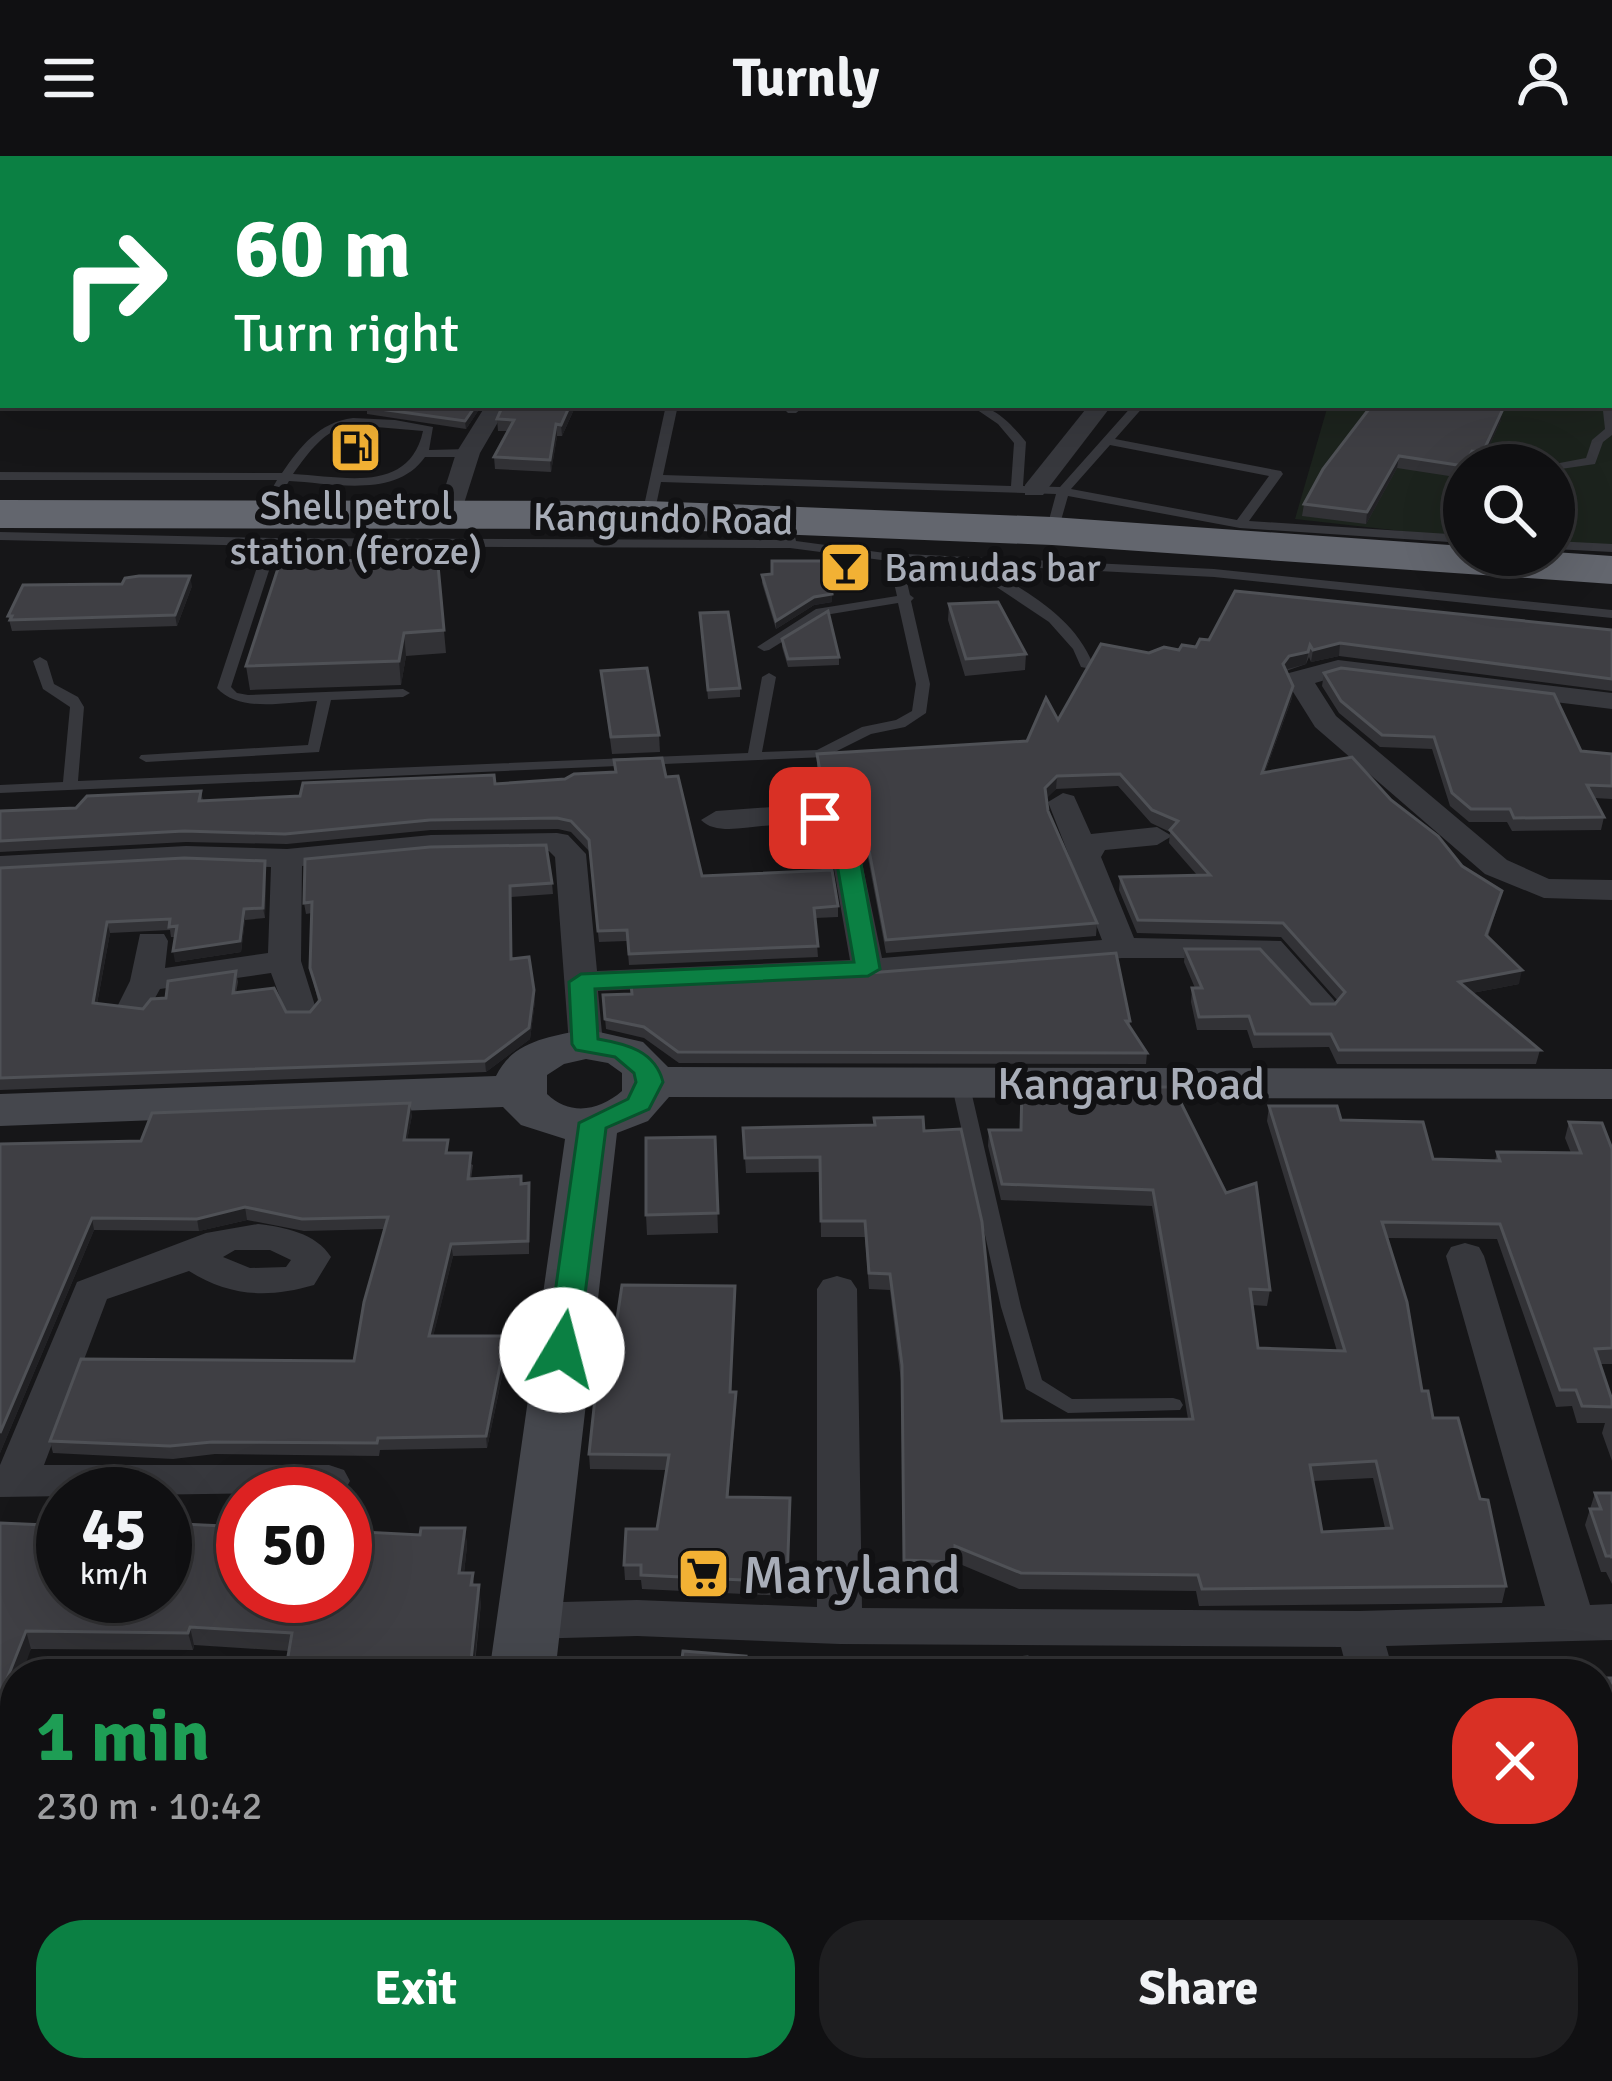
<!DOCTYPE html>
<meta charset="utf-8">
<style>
body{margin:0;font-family:Signika,sans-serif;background:#1e1e20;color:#f1f3f6;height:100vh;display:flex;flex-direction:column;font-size:45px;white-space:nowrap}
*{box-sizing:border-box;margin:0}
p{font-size:39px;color:#9c9d9f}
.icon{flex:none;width:66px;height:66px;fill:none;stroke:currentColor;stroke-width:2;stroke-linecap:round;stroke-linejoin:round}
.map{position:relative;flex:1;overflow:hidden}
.sheet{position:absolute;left:0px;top:1503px;width:1614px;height:423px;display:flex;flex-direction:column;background:#101012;border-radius:48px 48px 0 0;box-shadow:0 12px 48px #0002,0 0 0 3px #303032}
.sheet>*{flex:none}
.hud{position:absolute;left:0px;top:0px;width:1614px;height:252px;box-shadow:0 12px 48px #0002,0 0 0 3px #303032;background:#0b8043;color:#fff;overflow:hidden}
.buttons{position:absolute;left:1443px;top:288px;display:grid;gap:24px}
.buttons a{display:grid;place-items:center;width:132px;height:132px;border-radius:50%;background:#101012;box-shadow:0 12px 48px #0002,0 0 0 3px #303032;font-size:60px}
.speed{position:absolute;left:36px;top:1311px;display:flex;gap:24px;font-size:60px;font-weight:700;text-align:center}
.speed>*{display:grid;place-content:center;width:156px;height:156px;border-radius:50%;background:#101012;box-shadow:0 12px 48px #0002,0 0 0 3px #303032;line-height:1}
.speed small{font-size:30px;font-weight:400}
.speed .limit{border:18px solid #d22;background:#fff;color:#111}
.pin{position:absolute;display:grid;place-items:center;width:102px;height:102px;color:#fff;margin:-51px;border-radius:24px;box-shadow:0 6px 18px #0006}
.me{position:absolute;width:132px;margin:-66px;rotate:8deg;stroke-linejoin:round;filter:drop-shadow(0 0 9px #0008)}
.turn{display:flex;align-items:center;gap:42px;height:252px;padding:0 36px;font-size:54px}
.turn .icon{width:156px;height:156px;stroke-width:2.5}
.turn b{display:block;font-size:84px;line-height:102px}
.round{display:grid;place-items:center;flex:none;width:126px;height:126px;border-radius:48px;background:#1e1e20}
.headline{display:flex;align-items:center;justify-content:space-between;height:204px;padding:0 36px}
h1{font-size:72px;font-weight:700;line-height:90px;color:#1e9e55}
.cta{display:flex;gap:24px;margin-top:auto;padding:24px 36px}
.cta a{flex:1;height:138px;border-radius:48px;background:#0b8043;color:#fff;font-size:48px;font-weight:700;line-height:138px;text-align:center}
.cta a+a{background:#1e1e20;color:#f1f3f6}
header{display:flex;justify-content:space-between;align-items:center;height:156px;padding:0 36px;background:#101012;font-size:54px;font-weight:700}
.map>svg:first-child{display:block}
.green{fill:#1c231d}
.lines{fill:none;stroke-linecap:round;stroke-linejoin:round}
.lane{fill:#37383d;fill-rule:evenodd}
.street{fill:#37383d;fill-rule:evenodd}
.secondary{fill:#45474d;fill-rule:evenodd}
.highway{fill:#63666e;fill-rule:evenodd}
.wall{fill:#323236;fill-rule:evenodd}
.shaded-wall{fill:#212124}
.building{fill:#3f3f44;stroke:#4f5156;stroke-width:3;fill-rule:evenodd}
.route{fill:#0b8043;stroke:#07532c;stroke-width:3}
.labels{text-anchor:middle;stroke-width:12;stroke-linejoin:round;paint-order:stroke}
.far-poi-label{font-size:39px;fill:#a8adb8;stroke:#111113}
.far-street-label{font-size:39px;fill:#a8adb8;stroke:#111113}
.street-label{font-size:45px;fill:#a8adb8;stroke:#111113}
.near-poi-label{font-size:54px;fill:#a8adb8;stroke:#111113;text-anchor:start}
</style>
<header><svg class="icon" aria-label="menu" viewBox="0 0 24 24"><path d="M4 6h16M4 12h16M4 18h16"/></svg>Turnly<svg class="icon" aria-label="person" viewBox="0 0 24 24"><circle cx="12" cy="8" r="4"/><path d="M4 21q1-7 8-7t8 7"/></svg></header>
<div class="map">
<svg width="1612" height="1925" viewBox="0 0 1612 1925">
<rect width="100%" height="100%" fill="#161618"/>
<path class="green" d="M1612 175V394L1554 391V309H1464V382L1295 363 1328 249H1611Z"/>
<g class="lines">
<g class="lane">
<path d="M666 249H678L663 319 1011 330 1014 287 998 268 970 249C995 249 1011 268 1026 286L1023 330 1060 331 1133 249H1145L1115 283 1281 315 1283 318 1249 365 1464 379V387L1240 372 1068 340 1058 375 1052 379 1046 375 1056 338 661 326 654 359 648 363 642 359ZM1110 289 1269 320 1237 364 1071 333Z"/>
<path d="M793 249H806L796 257H788L786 255Z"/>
<path d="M1248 249H1273L1277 252 1271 255Z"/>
<path d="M1612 252V279L1603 286 1595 308 1554 314V309H1549L1586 302 1592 284 1605 273 1603 255Z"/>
<path d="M353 262 395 264 433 271 429 294 468 293 474 297 468 301H425C396 343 332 327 289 325L269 359 263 363 257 359 277 324H0V316L282 317C300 291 319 266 353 262ZM353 269 423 275C409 339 342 320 293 318 309 296 325 272 353 269Z"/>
<path d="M785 361 791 365 796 385 885 397 1214 413 1612 454V462L1214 421 981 409C1024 434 1073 459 1093 508L1086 512 1081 511 1073 493 1049 466 962 408 902 405 910 439 914 442 911 445 930 528 926 557 905 571 871 578 825 601 0 637V629L63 626 70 551 43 533 33 505 40 501 47 505 54 528 78 541 84 551 78 625 748 597 762 521 769 517 776 521 762 596 817 594 862 571 896 564 912 555 916 528 898 447 825 459 769 494 764 495 757 491 816 453 897 440 889 405 790 392 277 390 231 531 237 537 248 539 403 533 410 537 403 541 331 544 319 596 146 606 139 602 141 599 308 589 317 545C286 546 239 557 217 532L264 390 0 384V376L272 382 783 384 779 365Z"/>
<path d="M1554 385 1612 388V396L1554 393Z"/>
<path d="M960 921 969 926 1021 1151 1042 1224 1072 1243 1173 1242 1180 1244 1183 1249 1180 1254 1068 1257 1026 1233 1001 1151 951 926Z"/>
<rect x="0" y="1565" width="15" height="20"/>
<path d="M774 1911H815C806 1925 779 1925 760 1925L763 1916Z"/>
</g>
<g class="street">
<rect x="0" y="60" width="3" height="12"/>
<rect x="0" y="110" width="3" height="12"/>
<rect x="1611" y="166" width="1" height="12"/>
<path d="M486 249H508L480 297 460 360 457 365H439L436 360 456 297Z"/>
<path d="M1089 249H1112L1043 339H1025V329Z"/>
<path d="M1338 504 1612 537V553L1339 520 1315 527 1336 560 1507 704 1549 723 1612 724V744L1544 742 1485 718 1315 571 1285 523 1289 517Z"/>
<path d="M1063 637 1074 640 1091 678 1157 671 1172 680 1157 689 1105 694 1101 701 1134 782 1281 785 1333 843 1338 850 1333 857H1309L1260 802H1122L868 823 598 835 603 888 598 895H574L569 888 555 701 549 695 431 697 302 710 301 805 317 856 312 863H288L271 817 160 833 145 860H121L116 853 130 825 140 778H164L168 785 165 812 268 797 271 711 186 708 0 718V700L186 690 287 693 431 679 557 677 568 679 586 698 597 815 850 804 828 679C791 651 725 689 701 664L716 655 800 649 828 654 854 668 882 802 1102 784 1048 646Z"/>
<path d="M258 1068C284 1071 316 1077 331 1101L314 1129C269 1142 230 1141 189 1115L107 1143 44 1309H329L344 1314 350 1325 344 1336 0 1341V1309L77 1126 206 1077ZM235 1094H270L291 1104 286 1111 250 1112 223 1101Z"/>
<path d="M1465 1087 1479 1091 1484 1100 1590 1449 1612 1448V1484L1386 1490 1394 1518H1348L1341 1491 840 1488 637 1480 526 1483 510 1477 503 1465 510 1453 526 1447 637 1444 817 1451V1133L823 1124 837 1120 851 1124 857 1133 862 1452 1359 1455 1545 1450 1446 1100 1451 1091Z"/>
<rect x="1599" y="1744" width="13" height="44"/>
<path d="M1444 1911H1498L1501 1925H1447Z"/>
</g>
<g class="secondary">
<path d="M586 873 643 886 668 911 1612 913V943L669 941 648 965 617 977 555 1518H489L565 983 521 969 503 951 0 970V938L496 920C513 884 551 881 586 873ZM586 903 608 907 622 917V935C599 955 570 960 547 938V919L564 908Z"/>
<path d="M434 1911H510L509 1925H433Z"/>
</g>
<path class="highway" d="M0 344 648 345 1052 361 1464 390V399L1554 396 1612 400V428L1052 389 648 373 0 372Z"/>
</g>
<g class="wall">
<path d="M367 249H482L466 273 367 258Z"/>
<path d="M503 249H576L562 280H557L551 316 495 313 494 301 508 275H498L497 263Z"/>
<path d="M1496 252 1501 264 1481 308 1470 306 1468 309H1464L1462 322 1397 312 1366 368 1302 360 1304 348Z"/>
<path d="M342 392 344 405 371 411 438 409 446 497 406 500 401 529 250 534 246 510Z"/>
<path d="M762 419 832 446 814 449 776 473 762 427Z"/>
<path d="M192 430 177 470 12 475 8 460Z"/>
<path d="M949 448 1026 498 1025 514 965 520 948 464Z"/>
<path d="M700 457 740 532V541L708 543Z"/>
<path d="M1612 474V535L1339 500 1311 506 1309 501 1306 508 1286 515 1293 530 1292 542 1265 616 1391 644 1462 710 1502 735 1488 781 1519 828 1472 837 1540 894 1536 908H1337L1329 891 1253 892 1247 874H1197L1191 846 1192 832H1195L1184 806 1185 793 1311 848H1335L1338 845 1281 781 1137 777 1119 734 1120 721 1197 719 1169 687 1170 676 1151 667 1118 630 1056 633 1046 642 1048 655 1097 767 1096 780 886 797 857 644 823 646 817 610V598L1027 585 1058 564 1149 497 1196 491 1209 484Z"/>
<path d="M782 483 839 501V509L788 511 782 491Z"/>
<path d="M601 515 659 579 660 596 612 598Z"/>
<path d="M1324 517 1581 595 1612 598V643L1594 642 1604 661 1601 674 1512 675 1507 666H1469L1450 650 1432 593 1380 591 1339 557 1322 530Z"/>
<path d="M614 604 666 621 702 720 838 750V761L815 762 818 801 629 809 627 785 599 786 589 695 571 676 558 673 431 674 287 688 186 686 0 696V655L76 652 201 635 203 645 565 623 615 616Z"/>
<path d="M265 705 266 715 265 762 245 764 241 796 175 806V781H171L170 774 110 777 97 848 143 853 166 842 236 815 238 826 236 837 286 856H310L318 845 310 812 312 757 306 758 304 747 552 727 553 738 511 741 512 803 535 845 530 883 486 916 0 934V712Z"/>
<path d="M603 839 1130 865V870L1147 897 1146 908 679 907 644 882 606 873Z"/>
<path d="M1173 931 1270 1134 1267 1150 1252 1149 1258 1192 1337 1195 1267 965 1269 950 1341 964 1433 1003 1495 1005 1497 996 1571 997 1565 982 1569 966 1612 993V1208H1600L1612 1251V1305L1602 1277 1605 1267H1577L1572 1250 1556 1251 1497 1083 1387 1082 1422 1235 1433 1262 1480 1343 1506 1430 1502 1447 1199 1450 1196 1435 1019 1433 955 1406 954 1422 904 1420 901 1225 890 1134 869 1133 865 1081H821L820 1016 746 1017 743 972 924 975 1002 1265 1188 1263 1152 1050 1001 1044 988 990 989 974H1020ZM1373 1322 1385 1372 1322 1376 1313 1325Z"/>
<path d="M412 959 407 984 449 997 473 1009 471 1023 529 1027V1098L453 1100 433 1180 508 1192 487 1292 380 1294 379 1300 215 1298 173 1303 53 1297 50 1285 354 1205 384 1073 304 1075 247 1064 199 1075 94 1074 0 1297V988L141 985Z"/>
<path d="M715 981 718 1077 647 1079 646 1059Z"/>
<path d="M735 1145 731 1236 736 1251 728 1341 790 1342 787 1440 642 1433 641 1424H625L624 1409 657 1373 666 1314 590 1313 589 1298 612 1196Z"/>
<path d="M1595 1337H1612V1428L1606 1416H1601L1585 1369Z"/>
<path d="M0 1367 44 1369 63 1440 465 1372 467 1390 464 1417H473L474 1429 481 1447 474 1518H285L289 1495 194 1489 193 1494 31 1493 15 1518V1535L9 1551H0Z"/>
<path d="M1612 1522V1739L1599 1741Z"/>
<path d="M0 1677 15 1911H358L355 1925 265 1921 264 1925H0Z"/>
<path d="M710 1911 711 1925H527Z"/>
<path d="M1113 1911H1401L1404 1925H1115Z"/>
<path d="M1542 1911H1599L1612 1925H1545Z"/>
</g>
<g class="shaded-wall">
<path d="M476 249H482L466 273 465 265Z"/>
<path d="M570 249H576L562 280 561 269Z"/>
<path d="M1503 253 1501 264 1481 308 1483 296Z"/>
<path d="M556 268 557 280 551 316 550 304Z"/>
<path d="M1399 300 1397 312 1366 368 1367 356Z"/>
<path d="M190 420 192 430 177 470 175 459Z"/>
<path d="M832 438V446L814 449 776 473V465L814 441Z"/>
<path d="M404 477 406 500 401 529 399 505Z"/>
<path d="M1340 487 1339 500 1311 506 1313 494Z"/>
<path d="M1310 489 1306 508 1288 513 1281 520 1283 508 1289 500Z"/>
<path d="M1293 530 1292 542 1260 629 1262 617Z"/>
<path d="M1057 620 1056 633 1044 645 1045 632Z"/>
<path d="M265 705 266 715 265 762 263 752Z"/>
<path d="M244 753 245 764 241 796 175 806 173 795Z"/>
<path d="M107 766 110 777 95 858 93 847Z"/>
<path d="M1522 814 1519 828 1456 840 1459 826Z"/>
<path d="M534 834 535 845 530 883 486 916 485 905Z"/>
<path d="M410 947 412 959 405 996 404 984Z"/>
<path d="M245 1051 247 1064 199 1075 197 1063Z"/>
<path d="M92 1062 94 1074 0 1297V1277Z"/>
<path d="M451 1088 453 1100 430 1193 429 1180Z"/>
<path d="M506 1180 508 1192 487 1292 486 1280Z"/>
<path d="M736 1236V1251L727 1356V1341Z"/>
<path d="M465 1372 467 1390 462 1435 459 1417Z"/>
<path d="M479 1429 481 1447 473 1518 471 1505Z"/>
<path d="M190 1471 194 1489 193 1494 188 1477Z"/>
<path d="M26 1475 31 1493 22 1518H15V1535L9 1551 3 1533Z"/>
<path d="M259 1911H263L264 1925H255Z"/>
</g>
<g class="building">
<path d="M4 0H1366L1365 3H3V50L0 49V1Z"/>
<path d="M1521 0H1612V7L1611 3H1521Z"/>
<path d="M1611 24H1612L1611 92Z"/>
<path d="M0 66 3 67V98H0Z"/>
<path d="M367 249H476L465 265 366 251Z"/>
<path d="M503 249H570L561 269 556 268 550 304 494 301 514 264 497 263Z"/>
<path d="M1372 249H1493L1492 251 1503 253 1483 296 1472 295 1464 310 1399 300 1367 356 1304 348 1323 313Z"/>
<path d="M285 391 342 392 337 405 370 404 369 411 438 409 444 474 404 477 399 505 246 510Z"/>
<path d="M772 405H827L832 438 814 441 776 465 762 419 772 418Z"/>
<path d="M139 420H190L175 459 10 464 12 460H8L23 429 122 428 125 422Z"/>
<path d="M1235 435 1612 474V523L1340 487 1313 494 1310 489 1308 496 1289 500 1283 508 1293 530 1262 617 1352 601 1391 644 1438 680 1462 710 1502 735 1486 779 1522 814 1459 826 1540 894H1339L1331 878H1255L1249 860 1199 861 1192 832H1202L1185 793H1260L1311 848H1335L1345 836 1283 767 1138 764 1120 721 1210 719 1170 674 1178 665 1152 654 1120 618 1057 620 1045 632 1048 655 1097 767 886 784 857 631 823 633 817 598 1027 585 1046 542 1058 564 1101 488 1149 497 1164 491 1179 494 1182 489 1196 491 1200 483 1209 484Z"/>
<path d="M998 446 1026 498 966 503 949 448Z"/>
<path d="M828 455 839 501 788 503 782 483Z"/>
<path d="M728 456 740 532 708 534 700 457Z"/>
<path d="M647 512 659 579 611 581 601 515Z"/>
<path d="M1341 512 1554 538 1581 595 1612 598V630L1587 629 1604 661 1514 662 1510 653H1471L1452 637 1434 581 1382 579 1341 545 1324 517Z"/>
<path d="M662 602 666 621 678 620 702 720 832 714 838 750 814 752 818 790 629 798 627 774 598 775 589 684 571 665 557 662 430 664 285 678 184 675 0 685V655L76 652 87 640 201 635 199 645 300 640 303 627 494 619 495 628 565 623 574 618 616 616 614 604Z"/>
<path d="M546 689 552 727 510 730 511 803 529 801 534 834 529 872 485 905 0 922V712L184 702 265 705 263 752 244 753 240 785 173 795 177 770 169 771 170 763 107 766 93 847 143 853 151 843 166 842 168 825 236 815 233 837 274 832 286 856H310L320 844 310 812 312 746 304 747 305 703 430 691Z"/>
<path d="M1116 797 1130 865H1126L1147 897 678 896 644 871 605 863 603 839 632 838 631 828 869 817Z"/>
<path d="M1022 931H1173L1226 1037 1256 1027 1270 1134 1250 1133 1258 1192 1345 1195 1269 950H1337L1341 964 1423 966 1433 1003 1500 1005 1497 996 1581 997 1569 966 1602 967 1612 993V1192L1595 1193 1612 1244V1251L1582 1250 1576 1234H1560L1500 1068 1382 1066 1407 1146 1422 1235H1428L1433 1262H1458L1480 1343 1488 1344 1506 1430 1202 1433 1198 1419 1021 1417 955 1390V1406L904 1404 902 1209 890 1118 869 1117 865 1065H821L820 1001 745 1002 743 972 875 969 874 962 923 961 924 975 961 973 982 1066 1002 1265 1193 1263 1153 1034 1002 1028 989 974H1021ZM1376 1305 1392 1372 1322 1376 1310 1309Z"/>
<path d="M410 947 404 984H448L446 997H471L468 1023 521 1020V1028L529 1027 528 1085 451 1088 429 1180H506L486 1280 378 1282 377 1287 212 1286 170 1290 50 1285 81 1203 354 1205 364 1146 388 1061 302 1063 245 1051 197 1063 92 1062 0 1277V988L141 985 152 957Z"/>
<path d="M715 981 718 1057 646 1059V982Z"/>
<path d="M622 1129 735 1130 730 1236H736L727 1341 790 1342 787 1426 641 1419V1409H624L626 1373H657L669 1299 589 1298 600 1196H612Z"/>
<path d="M1595 1337H1612V1402L1611 1400H1606L1590 1353H1601Z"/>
<path d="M0 1367 44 1369 42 1373 63 1374V1440H165V1371L182 1372 183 1368 243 1371V1440H345V1375L420 1379 421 1372H465L459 1417H473L471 1429H479L471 1505H456L455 1518H285L292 1477 190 1471 188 1477 26 1475 3 1533H0Z"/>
<path d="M683 1495 746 1500 744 1518H680Z"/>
<path d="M1027 1501 1028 1518H940L942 1508Z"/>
<path d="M1525 1507 1568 1509 1570 1518H1528Z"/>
<path d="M1599 1522H1612V1725L1601 1726 1599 1740Z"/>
<path d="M15 1676V1911L42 1912H0V1677Z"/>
<path d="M1599 1833H1612V1925H1554L1551 1911H1599Z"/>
<path d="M80 1911H259L255 1925H185L187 1921Z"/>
<path d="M529 1911H710L711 1916 693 1917 694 1925H527Z"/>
<path d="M1118 1911H1401L1404 1925H1127L1126 1916H1119Z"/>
</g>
<path class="route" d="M820 655 855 675 880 813 868 820 595 833 598 883C627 888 655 895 663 926L649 953 606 972 578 1194 562 1204 552 1201 547 1194 579 967 628 943 636 926 634 917 615 901 576 894 572 888 569 826 581 818 854 806 832 679 808 662Z"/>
<defs>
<symbol id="fuel-square" viewBox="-11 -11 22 22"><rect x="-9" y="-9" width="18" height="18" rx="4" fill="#f2b134" stroke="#111113"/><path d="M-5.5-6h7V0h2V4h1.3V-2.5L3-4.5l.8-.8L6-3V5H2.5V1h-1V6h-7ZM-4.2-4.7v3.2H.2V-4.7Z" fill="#111"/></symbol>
<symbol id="bar-square" viewBox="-11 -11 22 22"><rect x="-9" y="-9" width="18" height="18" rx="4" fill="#f2b134" stroke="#111113"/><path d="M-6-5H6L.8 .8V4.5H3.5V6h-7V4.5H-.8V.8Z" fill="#111"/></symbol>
<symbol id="supermarket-square" viewBox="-11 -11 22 22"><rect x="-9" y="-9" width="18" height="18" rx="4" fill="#f2b134" stroke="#111113"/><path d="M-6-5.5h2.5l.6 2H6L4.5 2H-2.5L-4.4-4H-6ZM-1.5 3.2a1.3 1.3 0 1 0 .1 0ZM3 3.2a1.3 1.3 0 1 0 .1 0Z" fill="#111"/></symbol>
</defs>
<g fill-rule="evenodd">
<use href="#fuel-square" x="326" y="262" width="59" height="59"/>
<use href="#bar-square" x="816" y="382" width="59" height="59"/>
<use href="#supermarket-square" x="674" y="1388" width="59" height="59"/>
</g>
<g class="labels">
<g class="far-poi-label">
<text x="356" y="363">Shell petrol<tspan x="356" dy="45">station (feroze)</tspan></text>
<text x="884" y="425" text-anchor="start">Bamudas bar</text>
</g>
<g class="far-street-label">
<text transform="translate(663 362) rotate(1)" y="14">Kangundo Road</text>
</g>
<g class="street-label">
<text x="1131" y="943">Kangaru Road</text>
</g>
<g class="near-poi-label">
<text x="742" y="1437">Maryland</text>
</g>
</g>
</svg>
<div class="buttons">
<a><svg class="icon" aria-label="search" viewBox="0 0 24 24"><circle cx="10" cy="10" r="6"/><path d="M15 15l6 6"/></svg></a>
</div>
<div class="speed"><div>45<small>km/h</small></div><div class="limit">50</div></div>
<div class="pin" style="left:820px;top:662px;background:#d93025"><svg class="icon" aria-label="arrive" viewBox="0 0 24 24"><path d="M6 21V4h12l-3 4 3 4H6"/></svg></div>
<svg class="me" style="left:562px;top:1194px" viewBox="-20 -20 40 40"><circle r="19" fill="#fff"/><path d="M0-13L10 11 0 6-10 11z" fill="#0b8043"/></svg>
<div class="hud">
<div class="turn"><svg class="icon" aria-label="right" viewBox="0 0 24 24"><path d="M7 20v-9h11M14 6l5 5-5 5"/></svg><div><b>60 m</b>Turn right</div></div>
</div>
<section class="sheet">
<div class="headline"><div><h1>1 min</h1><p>230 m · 10:42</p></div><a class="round" style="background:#d93025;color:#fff"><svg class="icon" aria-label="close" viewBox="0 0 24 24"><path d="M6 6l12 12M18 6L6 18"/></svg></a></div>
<div class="cta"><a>Exit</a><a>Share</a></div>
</section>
</div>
